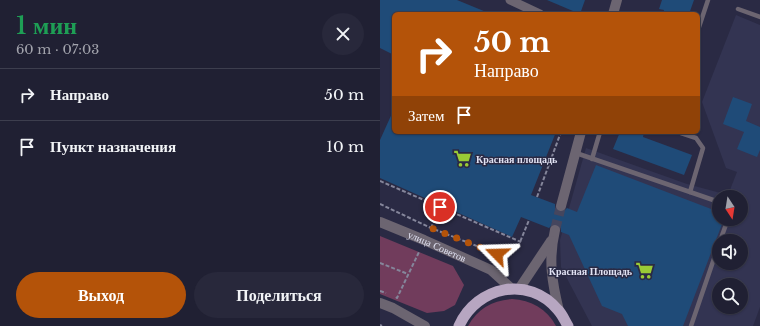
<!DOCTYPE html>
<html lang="ru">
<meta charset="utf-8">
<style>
body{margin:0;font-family:"Libre Baskerville",serif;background:#28283b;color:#f1f3f6;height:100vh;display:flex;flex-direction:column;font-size:15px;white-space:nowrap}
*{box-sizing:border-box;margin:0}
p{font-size:13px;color:#a2a3ac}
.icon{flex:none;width:22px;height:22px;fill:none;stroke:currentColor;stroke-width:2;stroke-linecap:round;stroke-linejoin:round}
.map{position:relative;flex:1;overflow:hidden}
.drawer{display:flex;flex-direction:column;background:#202033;width:380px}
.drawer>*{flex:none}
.top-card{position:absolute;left:12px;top:12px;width:308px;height:122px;border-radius:6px;box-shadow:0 1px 3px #0004,0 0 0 1px #3d3e4e;background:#b45309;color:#fff;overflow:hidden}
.needle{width:26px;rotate:168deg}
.tools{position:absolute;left:332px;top:190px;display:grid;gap:8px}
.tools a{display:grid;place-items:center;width:36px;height:36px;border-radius:50%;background:#202033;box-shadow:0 1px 3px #0004,0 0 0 1px #3d3e4e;font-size:20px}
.pin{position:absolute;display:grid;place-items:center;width:34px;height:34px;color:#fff;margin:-17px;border:2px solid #fff;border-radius:50%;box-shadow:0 1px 4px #0007}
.me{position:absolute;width:44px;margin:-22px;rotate:292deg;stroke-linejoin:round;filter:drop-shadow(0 0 3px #0008)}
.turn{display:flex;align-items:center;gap:14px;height:84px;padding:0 16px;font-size:18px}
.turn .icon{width:52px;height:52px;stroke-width:2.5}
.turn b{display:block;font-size:28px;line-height:34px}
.then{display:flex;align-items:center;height:38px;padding:0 16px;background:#0003;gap:8px;font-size:15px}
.round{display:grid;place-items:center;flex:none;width:42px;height:42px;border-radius:21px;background:#28283b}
.summary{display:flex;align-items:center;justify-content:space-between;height:68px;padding:0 16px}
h1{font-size:24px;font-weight:600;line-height:30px;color:#1e9e55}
.button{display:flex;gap:8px;margin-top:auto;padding:8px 16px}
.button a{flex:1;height:46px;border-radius:24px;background:#b45309;color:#fff;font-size:16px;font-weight:600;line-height:46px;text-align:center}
.button a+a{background:#28283b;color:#f1f3f6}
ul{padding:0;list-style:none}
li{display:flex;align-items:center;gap:12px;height:52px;padding:0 16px;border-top:1px solid #3d3e4e}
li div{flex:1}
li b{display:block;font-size:15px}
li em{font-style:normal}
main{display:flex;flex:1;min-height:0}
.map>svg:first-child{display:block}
.built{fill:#333452;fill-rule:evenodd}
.green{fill:#713c5c}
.building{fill:#1f4b78}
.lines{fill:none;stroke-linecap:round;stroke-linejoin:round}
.tertiary-tunnel{stroke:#45465e;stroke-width:10;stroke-dasharray:10 5;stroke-linecap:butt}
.path{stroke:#85869b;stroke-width:2;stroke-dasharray:4 2;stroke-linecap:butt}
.service{stroke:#6c6571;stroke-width:4.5}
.minor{stroke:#6c6571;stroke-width:9}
.tertiary{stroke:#6c6571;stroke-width:10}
.trunk{stroke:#b7a6c1;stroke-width:11}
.route{stroke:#b45309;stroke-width:7;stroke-dasharray:0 12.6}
.labels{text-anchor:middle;stroke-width:3;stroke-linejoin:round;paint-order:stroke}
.poi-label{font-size:10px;font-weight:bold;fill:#e1e2f3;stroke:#2a2a44;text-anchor:start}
.street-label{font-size:10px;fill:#e1e2f3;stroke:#2a2a44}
</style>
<main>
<section class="drawer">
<div class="summary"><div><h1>1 мин</h1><p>60 m · 07:03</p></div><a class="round"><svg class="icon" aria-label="close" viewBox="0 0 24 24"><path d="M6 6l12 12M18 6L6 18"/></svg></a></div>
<ul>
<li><svg class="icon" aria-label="right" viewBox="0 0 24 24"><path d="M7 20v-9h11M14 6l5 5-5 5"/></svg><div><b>Направо</b></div><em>50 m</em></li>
<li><svg class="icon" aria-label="arrive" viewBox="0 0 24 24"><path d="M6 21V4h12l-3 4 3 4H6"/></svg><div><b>Пункт назначения</b></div><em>10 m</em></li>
</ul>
<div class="button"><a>Выход</a><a>Поделиться</a></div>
</section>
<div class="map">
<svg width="380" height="326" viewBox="0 0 380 326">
<rect width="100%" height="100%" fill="#2a2a44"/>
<path class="built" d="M356 15 380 25V307L373 326H212L181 267 180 240 206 148 307 184 348 195 357 172 346 168 322 102ZM339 197H361V219H339ZM339 241H361V263H339ZM339 285H361V307H339Z"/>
<g class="green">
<path d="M0 236 73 266 84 285 75 305 64 311 47 313 0 294Z"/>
<path d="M132 299C151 300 167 309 176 326H88C97 309 113 300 132 299Z"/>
</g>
<g class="building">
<path d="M0 0H77L111 14H14V55L0 48Z"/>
<path d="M167 0H205L200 14Z"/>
<path d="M282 0H314L309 14H283L284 10 279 9Z"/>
<path d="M353 97 372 104 366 121 380 127V150L377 157 357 149 364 132 343 124Z"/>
<path d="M14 109V132H176L151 195 175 204V208L179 212H183L187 208 197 212 216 165 339 212V219H344L303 326H248L242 314 222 306 189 235 181 232V228L177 224H173L169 228 141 217 132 237 0 178V140Z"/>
<path d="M240 132H264L263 137 312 155 304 175 233 149Z"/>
</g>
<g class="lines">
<path class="tertiary-tunnel" d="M175 230 181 206"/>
<g class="path">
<path d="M0 181 141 242"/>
<path d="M157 197 181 132"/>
<path d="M0 204 51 228 117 254 133 251 138 247 149 220"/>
<path d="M51 228 60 207"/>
<path d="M0 263 28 274"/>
<path d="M0 291 6 293"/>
<path d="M16 297 17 298 39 252"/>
<path d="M0 325 2 326"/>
</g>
<g class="service">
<path d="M358 9 380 17"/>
<path d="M318 30 328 0"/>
<path d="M196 153 310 192 323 148 316 138 298 132"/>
<path d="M212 159 220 132"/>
<path d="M310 192 339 202"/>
<path d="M340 241 348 219"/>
<path d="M311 326 339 244"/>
</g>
<path class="minor" d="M130 0 160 14"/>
<g class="tertiary">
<path d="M233 14 237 0"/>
<path d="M181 206 201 132"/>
<path id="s1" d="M0 222 44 240 111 270 132 289"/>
<path d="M175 230C168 260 172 282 179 311"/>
<path d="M139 289 171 241"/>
<path d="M0 303 13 308 45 326"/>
</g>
<path class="trunk" d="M79 326C97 286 149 275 178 310 182 314 185 321 188 326"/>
</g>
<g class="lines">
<path class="route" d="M60 207 51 228 117 254"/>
</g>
<defs>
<symbol id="supermarket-bare" viewBox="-9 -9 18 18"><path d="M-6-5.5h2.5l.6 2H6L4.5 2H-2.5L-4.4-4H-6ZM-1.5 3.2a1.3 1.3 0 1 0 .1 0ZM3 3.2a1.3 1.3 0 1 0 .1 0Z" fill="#99cb36" stroke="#2a2a44" stroke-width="2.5" paint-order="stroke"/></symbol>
</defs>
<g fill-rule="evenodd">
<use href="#supermarket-bare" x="70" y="146" width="25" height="25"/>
<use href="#supermarket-bare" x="252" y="258" width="25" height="25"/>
</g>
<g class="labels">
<g class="poi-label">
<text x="96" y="163">Красная площадь</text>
<text x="252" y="275" text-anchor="end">Красная Площадь</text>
</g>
<g class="street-label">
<text dy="4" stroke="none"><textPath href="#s1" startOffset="62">улица Советов</textPath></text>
</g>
</g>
</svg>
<div class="tools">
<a><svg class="needle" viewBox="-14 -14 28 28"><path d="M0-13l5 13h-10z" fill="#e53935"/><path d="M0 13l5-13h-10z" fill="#a2a3ac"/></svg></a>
<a><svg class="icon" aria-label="sound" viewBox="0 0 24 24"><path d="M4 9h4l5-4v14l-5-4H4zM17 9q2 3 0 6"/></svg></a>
<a><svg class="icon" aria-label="search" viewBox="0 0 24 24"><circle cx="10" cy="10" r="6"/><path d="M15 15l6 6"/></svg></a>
</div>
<div class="pin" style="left:60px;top:207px;background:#d93025"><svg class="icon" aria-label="arrive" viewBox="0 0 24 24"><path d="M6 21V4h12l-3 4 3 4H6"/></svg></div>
<svg class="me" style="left:117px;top:254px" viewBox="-20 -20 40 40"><path d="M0-17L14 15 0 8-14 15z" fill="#b45309" stroke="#fff" stroke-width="4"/></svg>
<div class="top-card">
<div class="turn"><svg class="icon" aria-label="right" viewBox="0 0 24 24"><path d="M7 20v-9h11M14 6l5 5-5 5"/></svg><div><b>50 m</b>Направо</div></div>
<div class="then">Затем<svg class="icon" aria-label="arrive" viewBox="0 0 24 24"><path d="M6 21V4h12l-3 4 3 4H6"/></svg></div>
</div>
</div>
</main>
